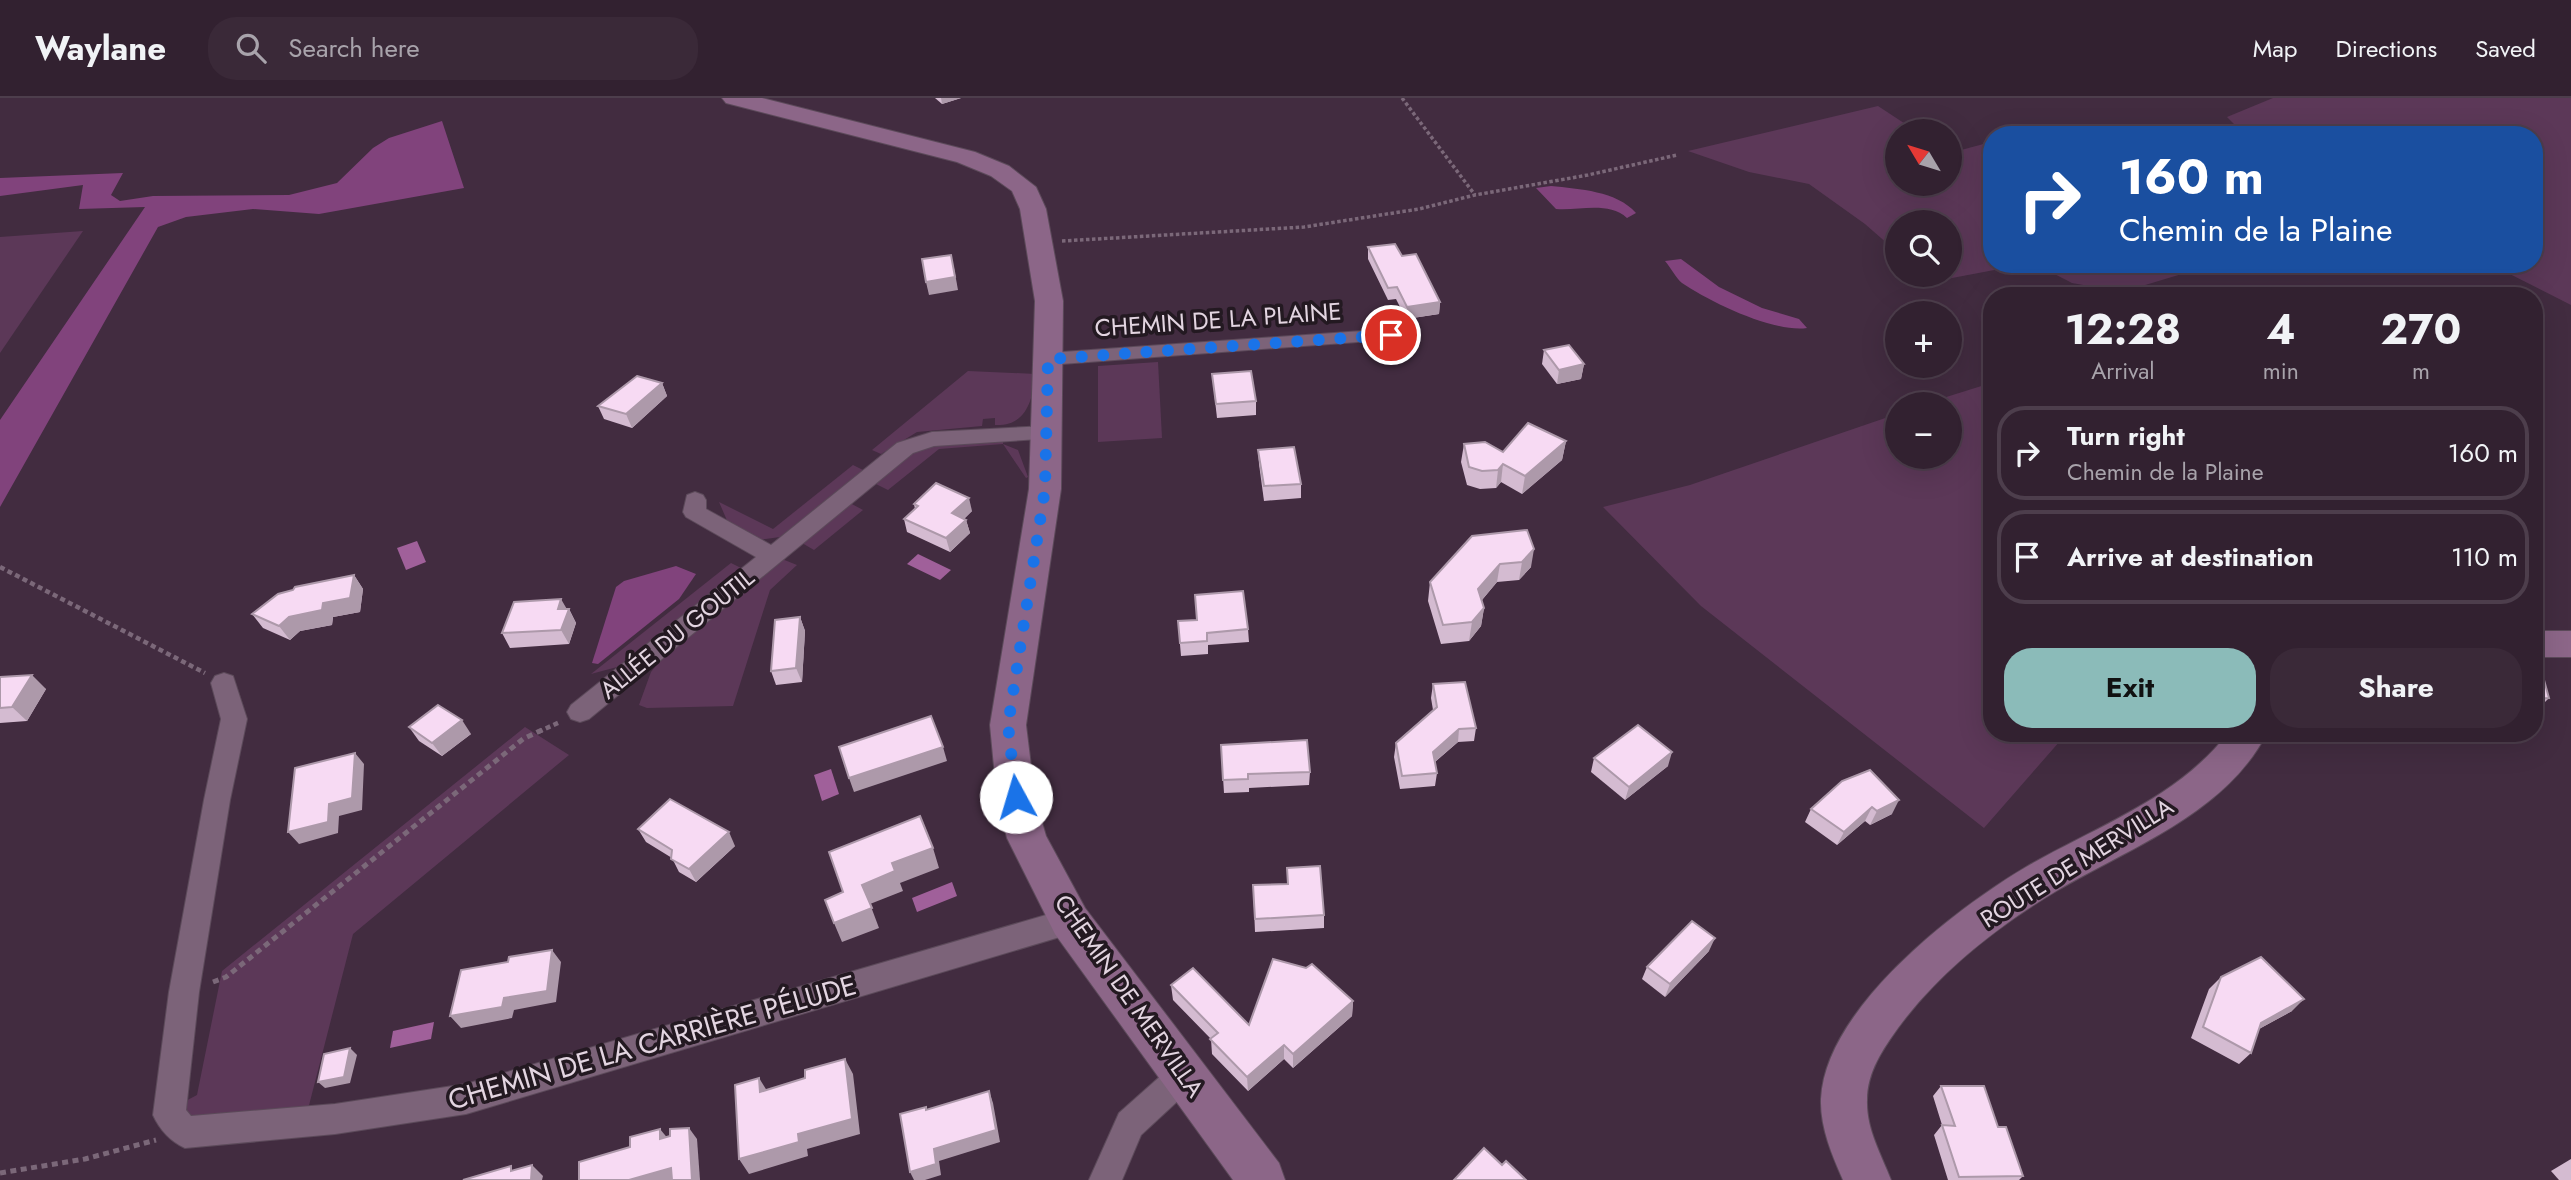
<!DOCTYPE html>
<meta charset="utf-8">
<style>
body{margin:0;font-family:Jost,sans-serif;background:#3a2938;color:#f1f3f6;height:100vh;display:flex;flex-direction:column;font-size:26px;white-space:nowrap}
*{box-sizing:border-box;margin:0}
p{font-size:23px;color:#a8a3ab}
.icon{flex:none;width:38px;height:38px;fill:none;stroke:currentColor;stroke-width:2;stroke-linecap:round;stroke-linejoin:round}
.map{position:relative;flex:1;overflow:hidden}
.side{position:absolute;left:1983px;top:189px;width:560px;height:455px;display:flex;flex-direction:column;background:#322130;border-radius:28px;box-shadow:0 7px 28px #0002,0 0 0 2px #4d3e4c}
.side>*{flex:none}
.banner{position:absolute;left:1983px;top:28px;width:560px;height:147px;border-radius:28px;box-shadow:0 7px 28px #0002,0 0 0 2px #4d3e4c;background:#1a4fa0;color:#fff;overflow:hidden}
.needle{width:46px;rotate:308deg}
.controls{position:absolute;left:1885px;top:21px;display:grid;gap:14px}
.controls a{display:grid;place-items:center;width:77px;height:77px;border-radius:50%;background:#322130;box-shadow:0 7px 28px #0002,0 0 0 2px #4d3e4c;font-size:35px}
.pin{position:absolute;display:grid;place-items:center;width:60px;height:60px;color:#fff;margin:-30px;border:4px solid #fff;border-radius:50%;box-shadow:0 2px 7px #0007}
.me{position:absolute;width:77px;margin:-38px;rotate:354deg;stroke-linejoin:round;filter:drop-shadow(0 0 5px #0008)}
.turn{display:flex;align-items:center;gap:24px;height:147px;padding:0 21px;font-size:32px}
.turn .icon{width:91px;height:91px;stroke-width:2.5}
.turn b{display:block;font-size:49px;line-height:60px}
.eta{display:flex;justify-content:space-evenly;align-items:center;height:119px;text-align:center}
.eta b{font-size:42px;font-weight:700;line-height:49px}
.button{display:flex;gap:14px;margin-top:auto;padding:14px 21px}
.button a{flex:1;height:80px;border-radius:28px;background:#8bbbb9;color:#111;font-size:28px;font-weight:700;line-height:80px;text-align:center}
.button a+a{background:#3a2938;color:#f1f3f6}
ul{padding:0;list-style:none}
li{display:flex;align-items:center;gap:21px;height:94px;margin:0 14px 10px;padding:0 7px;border:4px solid #4d3e4c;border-radius:28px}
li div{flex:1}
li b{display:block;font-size:26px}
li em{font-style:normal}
header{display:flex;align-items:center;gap:42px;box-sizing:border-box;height:98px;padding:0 35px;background:#322130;border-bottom:2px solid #4d3e4c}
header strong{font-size:33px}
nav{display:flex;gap:38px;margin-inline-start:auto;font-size:24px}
.search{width:490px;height:63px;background:#3a2938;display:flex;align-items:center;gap:18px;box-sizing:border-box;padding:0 24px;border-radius:28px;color:#a8a3ab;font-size:26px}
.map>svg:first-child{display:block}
.green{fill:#5c3858}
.forest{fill:#81437c}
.water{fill:#a0609a}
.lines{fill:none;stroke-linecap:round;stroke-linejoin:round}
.street-casing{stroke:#5c4a5a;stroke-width:2}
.secondary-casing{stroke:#5c4a5a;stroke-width:2}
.path-far2{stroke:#7b6879;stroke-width:3.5;stroke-dasharray:3.5 2.5;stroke-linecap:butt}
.path-far1{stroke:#7b6879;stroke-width:4.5;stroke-dasharray:5 3.5;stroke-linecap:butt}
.path{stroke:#7b6879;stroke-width:5;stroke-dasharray:6 4.5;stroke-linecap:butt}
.street{fill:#7c6379;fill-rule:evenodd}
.secondary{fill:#8c6688;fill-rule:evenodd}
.wall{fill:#d4bbd1}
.shaded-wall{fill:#ad99aa}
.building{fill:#f7daf3;stroke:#ad99aa;stroke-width:2}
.route{stroke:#1a73e8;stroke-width:12;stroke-dasharray:0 21.6}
.labels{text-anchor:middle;stroke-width:7;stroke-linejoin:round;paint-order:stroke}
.street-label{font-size:24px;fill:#e3d5e1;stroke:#231921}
.near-street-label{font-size:28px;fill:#e3d5e1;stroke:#231921}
</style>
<header>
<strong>Waylane</strong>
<div class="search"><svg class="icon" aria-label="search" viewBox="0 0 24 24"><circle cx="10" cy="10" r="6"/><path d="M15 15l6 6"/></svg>Search here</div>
<nav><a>Map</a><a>Directions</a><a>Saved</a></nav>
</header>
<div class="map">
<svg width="2571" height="1082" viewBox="0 0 2571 1082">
<rect width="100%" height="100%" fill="#422c40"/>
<g class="green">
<path d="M2273 0H2571V207L2490 166H2534V37H2245L2227 19Z"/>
<path d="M1878 8 1916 33H1897V86H1950V55L1991 44 1992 166H2026L1931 184 1923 177H1950V124H1897V154L1865 126 1809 86 1749 74 1688 53Z"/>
<path d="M83 133 0 255V139Z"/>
<path d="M2035 166H2215L2122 194 2072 185Z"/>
<path d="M1158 264 1162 340 1098 344V268Z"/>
<path d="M968 273 1036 276C1032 301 1028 328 995 327V320L983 321 982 328 917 334 881 356 872 352Z"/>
<path d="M1991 285 1992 635H2067L1984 730 1701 508 1603 409 1690 387 1897 316V359H1950V306H1924Z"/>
<path d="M1003 341V346L1018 352 1028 379 1026 380 1003 346 939 351 888 392 874 385 911 353 933 346Z"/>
<path d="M853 367 863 372 780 439 759 442 729 427 719 404 773 431Z"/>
<path d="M850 405 863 412 814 452 802 445Z"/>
<path d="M782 461 797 467 770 492 733 608 647 610 639 607 651 574 662 560Z"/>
<path d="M731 465 741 470 631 559 617 569 591 576Z"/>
<path d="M525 629 569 657 353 836 306 1019 194 1024 178 1007 197 997 222 873Z"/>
</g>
<g class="forest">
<path d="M442 23 464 90 319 116 253 111 186 119 158 129 0 409V322L145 109 79 111 83 87 0 98V80L123 75 111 97 120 103 153 98 289 97 337 85 373 50 389 40Z"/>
<path d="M1551 88C1579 91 1617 93 1636 115L1627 120C1608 103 1579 113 1556 111L1536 90Z"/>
<path d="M1681 161 1719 189 1762 210 1799 221 1807 230C1774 235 1710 204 1682 185 1676 180 1671 170 1665 163Z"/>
<path d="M676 468 696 476 679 501 598 566 592 565 616 489 624 483Z"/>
</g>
<g class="water">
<path d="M417 443 426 464 406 472 397 450Z"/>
<path d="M918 456 951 472 940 482 907 466Z"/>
<path d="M831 671 839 696 822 703 814 677Z"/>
<path d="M952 784 957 798 917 814 912 800Z"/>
<path d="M434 924 431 941 390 950 393 933Z"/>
</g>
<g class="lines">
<defs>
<g id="street">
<path d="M1391 231 1398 233 1401 237 1398 241 1048 267 1041 265 1038 261 1041 257 1048 255Z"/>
<path d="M1047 328 1055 330 1058 335 1055 340 934 348 913 355 589 621 580 624 571 621 567 614 571 607 756 459 686 419 683 414 687 397 695 394 703 397 706 402V411L771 447 897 345 932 334Z"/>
<path d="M224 575 233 578 247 621 230 702 199 894 186 1012 191 1018 335 1006 466 986 1070 810 1080 814 1084 823 1080 832 1070 836 466 1016 335 1036 185 1050C170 1043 160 1032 153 1017L169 894 204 702 221 621 211 585 215 578Z"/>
<path d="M1184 962 1195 967 1200 977 1195 987 1141 1037 1122 1082H1089L1119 1015 1173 967Z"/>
</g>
<g id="secondary">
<path d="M722 0H762L975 54 1009 68 1036 89 1046 111 1063 203 1061 391 1026 627 1035 700 1046 738 1085 810 1279 1065 1285 1082H1233L1055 836 1007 740 997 700 990 627 1029 391 1035 203 1020 111 1012 93 991 78 957 64 726 5Z"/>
<rect x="2534" y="533" width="37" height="26"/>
<path d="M2228 635H2267C2226 715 2131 749 2058 792 1999 827 1939 874 1898 930 1883 951 1867 974 1867 1002 1866 1031 1881 1056 1891 1082H1843C1832 1057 1820 1029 1821 1001 1825 911 1955 811 2026 769 2095 729 2177 701 2228 635Z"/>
</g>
</defs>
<use href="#street" class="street-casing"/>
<use href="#secondary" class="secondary-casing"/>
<g class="path-far2">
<path d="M1402 0 1475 97"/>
<path d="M1062 143 1304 129 1419 111 1475 97 1588 77 1677 57"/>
</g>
<g class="path-far1">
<path d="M0 469 205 575"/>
<path d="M538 634 560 624"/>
</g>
<g class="path">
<path d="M213 884 226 879 523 641 542 632"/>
<path d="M0 1075 85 1061 156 1042"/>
</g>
<use href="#street" class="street"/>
<use href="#secondary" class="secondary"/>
</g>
<g class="wall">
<path d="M935 0H961L942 6Z"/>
<path d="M1368 149 1402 158 1440 204 1439 216 1406 221 1396 201 1388 202 1368 161Z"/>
<path d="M1544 252 1584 266 1581 281 1557 286 1542 266Z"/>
<path d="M1212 276 1256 303V317L1217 320Z"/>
<path d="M662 285 667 298 632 330 604 321 598 308Z"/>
<path d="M1566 343 1562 362 1522 396 1501 384 1496 390 1480 391 1467 387 1461 364 1464 346 1503 354Z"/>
<path d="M1258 352 1301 386V400L1264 403 1259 366Z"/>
<path d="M914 406 972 413 964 421 966 422 970 435 950 454 907 434 904 421 915 411Z"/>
<path d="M1527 432 1531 469 1519 482 1497 484 1482 502 1484 510 1481 528 1469 543 1441 546 1428 503 1430 484Z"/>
<path d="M354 477 363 491 360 514 333 519 332 527 300 533 290 542 263 530 252 516Z"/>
<path d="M566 511H569L576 525 569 546 510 550 502 535Z"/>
<path d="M800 519 805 533 802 584 776 587 771 573Z"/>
<path d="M1178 523 1248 531 1249 544 1208 547V556L1181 558Z"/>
<path d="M0 579 46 591 27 623 0 625Z"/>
<path d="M2534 582 2549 600 2536 613H2534Z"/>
<path d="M1433 586 1476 630 1474 643 1458 644 1435 664 1437 675 1435 688 1400 691 1394 659 1396 645 1433 612 1431 600Z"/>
<path d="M409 629 471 636 442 658 419 643Z"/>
<path d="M1221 647 1310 674 1309 687 1249 690V694L1224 695Z"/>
<path d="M1594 660 1668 668 1625 702 1591 674Z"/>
<path d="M1842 683 1892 716 1870 727 1865 723 1837 747 1805 724 1811 711Z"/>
<path d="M638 731 735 748 696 784 679 774 672 760 646 744Z"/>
<path d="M1287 770 1324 817V830L1255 834 1253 787 1287 786Z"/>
<path d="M1709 853 1665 899 1642 881 1647 869Z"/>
<path d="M2221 879 2292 913 2259 931 2251 955 2239 966 2191 940 2209 891Z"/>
<path d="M1171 887 1249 927 1353 903 1352 918 1293 970 1284 961 1248 993 1212 956 1211 941 1173 902Z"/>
<path d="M1941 988 1998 1029 2023 1078 2019 1082H1948L1934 1037 1942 1027 1933 998Z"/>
<path d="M2571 1061V1082H2559L2551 1073Z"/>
</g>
<g class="shaded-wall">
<path d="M941 0H961L942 6Z"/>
<path d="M954 170 958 192 929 197 926 184Z"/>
<path d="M1440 204 1439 216 1406 221 1407 209Z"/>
<path d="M1584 266 1581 281 1557 286 1559 272Z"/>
<path d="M662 285 667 298 632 330 626 316Z"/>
<path d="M1566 343 1562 362 1522 396 1525 378Z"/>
<path d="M1503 366 1501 384 1496 390 1498 372Z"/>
<path d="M969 400 972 413 955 429 952 415Z"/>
<path d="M966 422 970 435 950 454 946 440Z"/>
<path d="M1534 451 1531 469 1519 482 1522 464Z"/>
<path d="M1500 466 1497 484 1476 509 1478 491Z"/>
<path d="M354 477 363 491 360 514 333 519 332 527 300 533 290 542 279 528 289 519 323 505Z"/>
<path d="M561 501 568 513 569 511 576 525 569 546 561 532 558 511Z"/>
<path d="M1484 510 1481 528 1469 543 1472 524Z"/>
<path d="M800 519 805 533 802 584 796 570Z"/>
<path d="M32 577 46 591 27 623 12 609Z"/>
<path d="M462 622 471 636 442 658 432 645Z"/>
<path d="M1459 631 1458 644 1431 667 1433 654Z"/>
<path d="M943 649 947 663 854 694 849 680Z"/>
<path d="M1672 654 1668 668 1625 702 1629 689Z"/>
<path d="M355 655 364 666 362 712 339 718 338 735 299 746 288 734 329 706Z"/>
<path d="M1899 702 1892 716 1870 727 1877 713Z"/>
<path d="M1872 709 1865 723 1837 747 1844 734Z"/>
<path d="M729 734 735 748 696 784 689 771Z"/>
<path d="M933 750 939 770 900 785 903 793 870 806 879 830 842 844 834 825 862 787 892 765Z"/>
<path d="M1715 840 1709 853 1665 899 1670 886Z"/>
<path d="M552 852 561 864 556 904 514 912 512 920 461 930 450 918Z"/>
<path d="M2304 901 2292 913 2248 937 2261 925Z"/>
<path d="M1353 903 1352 918 1293 970V956Z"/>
<path d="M1284 947V961L1248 993 1247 979Z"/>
<path d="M350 950 357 957 350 985 325 990 318 984Z"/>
<path d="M845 961 853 976 860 1036 807 1051 808 1058 749 1076 739 1061Z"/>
<path d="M759 980 769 996 760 994Z"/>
<path d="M989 993 993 1005 1000 1044 939 1063 941 1077 925 1082H914L910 1074 934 1051Z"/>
<path d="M689 1030 697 1041 700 1082H692Z"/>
<path d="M660 1031 669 1042 660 1041Z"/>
<path d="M532 1067 543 1078 542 1082H531Z"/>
<path d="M671 1070 673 1082H629Z"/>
</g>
<g class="building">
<path d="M1395 146 1402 158 1416 156 1440 204 1407 209 1397 189 1388 190 1368 149Z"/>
<path d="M951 157 955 179 926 184 922 161Z"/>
<path d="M1569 247 1584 266 1559 272 1544 252Z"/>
<path d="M1251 273 1256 303 1216 306 1212 276Z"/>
<path d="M637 278 662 285 626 316 598 308Z"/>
<path d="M1528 325 1566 343 1525 378 1503 366 1498 372 1482 373 1469 369 1464 346 1485 344 1503 354Z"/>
<path d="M1294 349 1301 386 1264 388 1258 352Z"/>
<path d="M936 385 969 400 952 415 966 422 946 440 904 421 918 408 914 406Z"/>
<path d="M1527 432 1534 451 1522 464 1500 466 1478 491 1484 510 1472 524 1443 527 1430 484 1472 438Z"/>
<path d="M354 477 350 500 323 505 322 512 289 519 279 528 252 516 278 496 293 492 295 489Z"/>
<path d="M1243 493 1248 531 1207 535V543L1180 545 1178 523 1197 522 1195 497Z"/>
<path d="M561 501 558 511H569L561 532 502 535 514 504Z"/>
<path d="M800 519 796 570 771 573 775 522Z"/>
<path d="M32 577 12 609 0 610V579Z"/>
<path d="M2534 582H2544L2549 600 2534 601Z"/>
<path d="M1465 584 1476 630 1459 631 1433 654 1437 675 1402 678 1396 645 1437 609 1433 586Z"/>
<path d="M438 607 462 622 432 645 409 629Z"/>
<path d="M931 618 943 649 849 680 839 649Z"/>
<path d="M1638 627 1672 654 1629 689 1594 660Z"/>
<path d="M1307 642 1310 674 1248 676V681L1223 682 1221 647Z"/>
<path d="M355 655 352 700 329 706 328 724 288 734 295 670Z"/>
<path d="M1870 672 1899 702 1877 713 1872 709 1844 734 1811 711 1842 683Z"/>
<path d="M670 701 729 734 689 771 671 761 672 752 638 731Z"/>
<path d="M920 718 933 750 892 765 895 773 862 787 872 810 834 825 825 802 843 794 829 754Z"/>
<path d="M1320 768 1324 817 1255 821 1253 787 1288 786 1287 770Z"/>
<path d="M1692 823 1715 840 1670 886 1647 869Z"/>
<path d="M552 852 547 893 504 900 502 909 450 918 461 872 508 864 509 859Z"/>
<path d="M2261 859 2304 901 2261 925 2251 955 2203 929 2221 879Z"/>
<path d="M1273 861 1306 870 1312 866 1353 903 1293 956 1284 947 1247 979 1210 941 1218 935 1171 887 1193 870 1249 927Z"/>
<path d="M350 950 344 979 318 984 324 956Z"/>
<path d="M845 961 852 1021 798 1036 799 1044 739 1061 735 987 759 980 760 994 805 980V972Z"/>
<path d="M1941 988H1984L1998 1029H2006L2023 1078 1959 1079 1942 1027 1955 1028Z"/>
<path d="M989 993 996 1032 934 1051 936 1066 910 1074 900 1016 926 1009V1012Z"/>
<path d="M689 1030 692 1082H672L671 1070 629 1082H579V1064L630 1049V1039L660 1031V1041L670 1038V1031Z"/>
<path d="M1484 1050 1502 1067 1506 1063 1526 1082H1454Z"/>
<path d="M532 1067 531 1082H463L511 1068V1073Z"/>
</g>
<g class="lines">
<path class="route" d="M1016 699 1008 627 1045 391 1048 261 1391 237"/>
</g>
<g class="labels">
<g class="street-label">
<text transform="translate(1218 222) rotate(-4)" y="8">CHEMIN DE LA PLAINE</text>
<text transform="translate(677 536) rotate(-39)" y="8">ALLÉE DU GOUTIL</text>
<text transform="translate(2077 765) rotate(-32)" y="8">ROUTE DE MERVILLA</text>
<text transform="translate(1129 898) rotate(55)" y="8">CHEMIN DE MERVILLA</text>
</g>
<g class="near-street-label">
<text transform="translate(652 944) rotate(-16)" y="10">CHEMIN DE LA CARRIÈRE PÉLUDE</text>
</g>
</g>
</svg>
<div class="controls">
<a><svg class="needle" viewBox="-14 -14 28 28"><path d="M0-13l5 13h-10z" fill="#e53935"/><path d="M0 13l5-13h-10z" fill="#a8a3ab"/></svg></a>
<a><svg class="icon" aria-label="search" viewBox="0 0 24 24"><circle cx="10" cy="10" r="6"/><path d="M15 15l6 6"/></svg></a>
<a>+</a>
<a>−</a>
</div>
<div class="pin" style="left:1391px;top:237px;background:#d93025"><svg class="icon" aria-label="arrive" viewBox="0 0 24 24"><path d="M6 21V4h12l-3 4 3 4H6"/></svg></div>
<svg class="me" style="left:1016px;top:699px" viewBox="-20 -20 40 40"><circle r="19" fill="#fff"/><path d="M0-13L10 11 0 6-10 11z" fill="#1a73e8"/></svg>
<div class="banner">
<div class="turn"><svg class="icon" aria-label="right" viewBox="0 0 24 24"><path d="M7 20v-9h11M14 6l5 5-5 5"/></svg><div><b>160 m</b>Chemin de la Plaine</div></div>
</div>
<section class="side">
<div class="eta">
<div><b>12:28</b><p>Arrival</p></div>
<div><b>4</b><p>min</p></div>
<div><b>270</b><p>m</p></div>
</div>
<ul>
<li><svg class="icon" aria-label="right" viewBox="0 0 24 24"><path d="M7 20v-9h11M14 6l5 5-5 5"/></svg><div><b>Turn right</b><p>Chemin de la Plaine</p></div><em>160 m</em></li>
<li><svg class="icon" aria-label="arrive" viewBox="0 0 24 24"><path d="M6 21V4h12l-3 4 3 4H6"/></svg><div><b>Arrive at destination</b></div><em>110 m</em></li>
</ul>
<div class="button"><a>Exit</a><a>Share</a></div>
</section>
</div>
